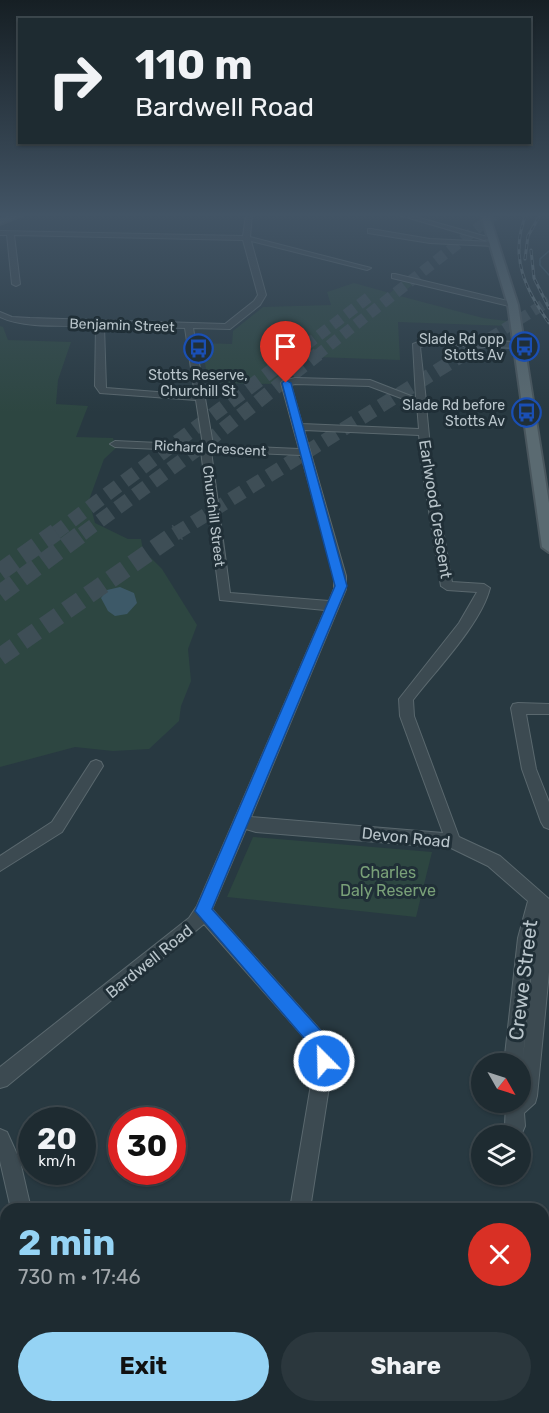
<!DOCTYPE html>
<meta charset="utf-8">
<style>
body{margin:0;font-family:Rubik,sans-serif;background:#2b373d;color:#f1f3f6;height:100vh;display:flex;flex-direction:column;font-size:22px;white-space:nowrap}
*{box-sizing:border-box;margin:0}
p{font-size:20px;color:#a1a7ab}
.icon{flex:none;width:33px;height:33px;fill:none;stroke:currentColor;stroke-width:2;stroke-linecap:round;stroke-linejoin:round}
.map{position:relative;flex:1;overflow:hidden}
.panel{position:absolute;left:0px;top:1203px;width:549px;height:210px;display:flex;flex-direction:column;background:#1e2b31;border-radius:18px 18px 0 0;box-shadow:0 2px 4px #0004,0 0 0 2px #3c474d}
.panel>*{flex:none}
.top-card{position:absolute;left:18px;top:18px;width:513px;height:126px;border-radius:0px;box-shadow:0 2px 4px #0004,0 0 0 2px #3c474d;background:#1e2b31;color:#f1f3f6;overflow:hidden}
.needle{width:39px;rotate:129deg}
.buttons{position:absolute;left:471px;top:1053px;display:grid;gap:12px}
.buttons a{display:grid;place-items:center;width:60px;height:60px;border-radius:50%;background:#1e2b31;box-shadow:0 2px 4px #0004,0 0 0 2px #3c474d;font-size:30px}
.speed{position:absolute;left:18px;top:1107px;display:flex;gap:12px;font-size:30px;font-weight:700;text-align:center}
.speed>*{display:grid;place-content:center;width:78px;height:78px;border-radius:50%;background:#1e2b31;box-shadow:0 2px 4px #0004,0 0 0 2px #3c474d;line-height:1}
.speed small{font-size:15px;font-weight:400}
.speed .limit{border:9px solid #d22;background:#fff;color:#111}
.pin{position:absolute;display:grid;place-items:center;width:51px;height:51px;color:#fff;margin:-62px -26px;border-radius:50% 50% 50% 0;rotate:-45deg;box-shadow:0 0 6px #0007}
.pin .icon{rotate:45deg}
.me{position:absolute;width:66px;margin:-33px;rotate:337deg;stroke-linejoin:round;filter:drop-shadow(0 0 4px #0008)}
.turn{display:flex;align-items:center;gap:21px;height:126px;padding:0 18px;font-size:27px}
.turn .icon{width:78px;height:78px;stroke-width:2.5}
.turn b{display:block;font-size:42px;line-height:51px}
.round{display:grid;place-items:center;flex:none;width:63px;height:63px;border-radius:32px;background:#2b373d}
.summary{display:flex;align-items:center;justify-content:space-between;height:102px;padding:0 18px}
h1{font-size:36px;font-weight:700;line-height:45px;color:#95d3f4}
.cta{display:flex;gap:12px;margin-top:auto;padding:12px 18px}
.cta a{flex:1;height:69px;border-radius:36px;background:#95d3f4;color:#111;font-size:24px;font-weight:700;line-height:69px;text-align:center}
.cta a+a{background:#2b373d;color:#f1f3f6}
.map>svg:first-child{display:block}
.green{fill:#2d4641}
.water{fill:#3d5968}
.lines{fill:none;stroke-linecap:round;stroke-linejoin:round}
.stream{stroke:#3d5968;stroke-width:1.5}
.highway-tunnel-far2{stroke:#3e4e56;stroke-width:11;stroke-dasharray:11 6;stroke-linecap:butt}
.highway-tunnel-far1{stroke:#3e4e56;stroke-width:14;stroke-dasharray:14 8;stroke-linecap:butt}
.highway-tunnel{stroke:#3e4e56;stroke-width:18;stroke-dasharray:18 9;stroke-linecap:butt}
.minor-casing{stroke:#5a686e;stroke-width:2}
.major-casing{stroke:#49565d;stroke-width:4}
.minor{fill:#3c4a51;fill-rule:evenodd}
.major{fill:#5a6a71;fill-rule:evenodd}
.rail-casing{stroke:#5e7078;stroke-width:3}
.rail{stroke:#202f37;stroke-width:1.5;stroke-dasharray:5;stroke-linecap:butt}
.route{fill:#1a73e8;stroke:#114b97;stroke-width:1.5}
.labels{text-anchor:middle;stroke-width:6;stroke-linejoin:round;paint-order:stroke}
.far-street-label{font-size:14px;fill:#b9c5cb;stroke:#202f37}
.far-poi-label{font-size:14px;fill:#b9c5cb;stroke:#202f37;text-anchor:end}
.street-label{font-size:16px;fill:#b9c5cb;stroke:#202f37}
.park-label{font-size:16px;fill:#79a078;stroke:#202f37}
.near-street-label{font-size:20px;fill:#b9c5cb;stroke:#202f37}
</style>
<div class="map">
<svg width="549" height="1413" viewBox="0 0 549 1413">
<rect width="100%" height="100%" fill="#283941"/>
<g class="green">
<path d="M403 281 413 284 400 296 483 318 507 321 509 326 398 322 400 360 289 356 293 376 277 384 208 383 202 343 232 344 233 331 263 307 331 305 327 292 354 283 390 293Z"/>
<path d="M0 326 3 327 8 340 71 342 58 380 56 404 88 406 76 437 113 438 116 448 104 459 89 500 95 523 128 539H141L143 550 162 569 197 625 188 649 191 681 181 706 179 721 149 749 113 751 75 747 0 767Z"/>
<path d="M253 837 432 852 416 917 227 897Z"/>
</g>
<path class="water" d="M120 587 134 593 137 603 127 614 115 616 108 611 101 598 107 590Z"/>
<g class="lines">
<path class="stream" d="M549 251 540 259V265L549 275"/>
<g class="highway-tunnel-far2">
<path d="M292 356 373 294"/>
<path d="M316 356 494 215"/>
<path d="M461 356 549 301"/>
</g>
<g class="highway-tunnel-far1">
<path d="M54 534 294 354"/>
<path d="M82 534 203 445 318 354"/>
<path d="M175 534 464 354"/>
</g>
<g class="highway-tunnel">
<path d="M0 572 56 532"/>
<path d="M0 594 84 532"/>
<path d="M0 657 178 532"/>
</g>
<defs>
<g id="minor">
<path d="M0 215H6L0 223Z"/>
<path d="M246 215H252L250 237 371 268 367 270 251 241 266 295 260 305 230 329 193 328 213 445 299 449 281 383 283 381 295 378 370 380 416 398 413 344 426 339 519 342 523 345 519 348 427 345 420 347 426 401 428 403 426 405 432 467 452 582 484 584 490 588C481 624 436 670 413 700L414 716 459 837 500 856 549 899V972L537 1096 535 1103 524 1113 525 1126 522 1133 515 1136 508 1133 505 1126 506 1102H520L522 1064 520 1068V1064H504L518 938 528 901 488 866 451 848 256 832 246 829 212 909 321 1031 332 1050 333 1061 310 1209H290L315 1061 314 1052 309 1043 204 924 7 1086 0 1088V1067L189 918 197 906 325 610 220 600 201 451 115 447 110 444 115 441 203 445 196 400 100 393 95 386 96 326C69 325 24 329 0 317V312L12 317 30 318 225 324 254 301 258 295 243 240 14 235 20 284 16 286 12 284 7 235H0V231L243 236ZM104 326 185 328 195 395 106 388ZM295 384 369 386 417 404 419 429 302 424 291 385ZM304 430 419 435 422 467 441 586 447 590 477 592 459 623 399 699 400 716 443 833 251 817 346 589V576ZM211 451 301 455 334 576V589L329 601 230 593ZM536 930 523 1058 534 938Z"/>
<path d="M399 215H409L491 238 484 240Z"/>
<path d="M371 229 430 239 494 242 498 244 494 246 430 243 368 233V229Z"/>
<path d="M395 274 516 303 517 305 513 307 392 278V274Z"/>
<path d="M518 703 549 704V714H526L536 769 549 802V829L544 827 541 822 522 769 511 708 513 704Z"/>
<path d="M96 760 101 762 103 766 62 832 0 871V856L52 822 91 762Z"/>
<path d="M0 1129 7 1132 20 1161 31 1209H11L0 1161Z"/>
<path d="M6 1304V1329L0 1332V1307Z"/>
<path d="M549 1353V1376L543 1378V1355Z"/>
<rect x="7" y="1407" width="22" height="6"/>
<path d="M255 1407H289L288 1413H254Z"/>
<path d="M436 1407H469L467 1413H434Z"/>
</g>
<g id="major">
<path d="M11 215H23L0 224V218Z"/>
<path d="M481 215H489L518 305 549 503V552L542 547 508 305Z"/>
</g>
</defs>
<use href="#minor" class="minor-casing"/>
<use href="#major" class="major-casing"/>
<use href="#minor" class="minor"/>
<use href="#major" class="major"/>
<defs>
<g id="rail">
<path d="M526 215C509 256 525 289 549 323"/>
<path d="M531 250 534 278 549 308"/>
<path d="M525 259 528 236 540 215"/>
</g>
</defs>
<use href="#rail" class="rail-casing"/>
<use href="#rail" class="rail"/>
</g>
<linearGradient id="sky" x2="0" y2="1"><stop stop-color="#161f24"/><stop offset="0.52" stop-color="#425465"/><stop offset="1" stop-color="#425465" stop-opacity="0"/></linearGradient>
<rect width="549" height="413" fill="url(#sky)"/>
<path class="route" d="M286 380 291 383 347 586 212 909 321 1031C328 1043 336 1054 330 1068L324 1071 317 1068 309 1044 195 911 335 586 282 383Z"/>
<defs>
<symbol id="bus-ring" viewBox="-11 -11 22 22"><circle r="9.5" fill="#202f37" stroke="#1a4fb4" stroke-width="1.5"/><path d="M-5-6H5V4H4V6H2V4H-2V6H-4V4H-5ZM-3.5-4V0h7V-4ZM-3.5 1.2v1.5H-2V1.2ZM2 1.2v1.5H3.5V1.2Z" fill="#1a4fb4"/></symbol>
</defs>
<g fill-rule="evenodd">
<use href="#bus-ring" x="508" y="330" width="33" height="33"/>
<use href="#bus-ring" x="182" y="332" width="33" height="33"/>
<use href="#bus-ring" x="510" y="396" width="33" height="33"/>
</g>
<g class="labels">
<g class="far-street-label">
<text transform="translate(122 325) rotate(2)" y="5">Benjamin Street</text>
<text transform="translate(210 448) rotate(3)" y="5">Richard Crescent</text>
<text transform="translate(214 516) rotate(83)" y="5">Churchill Street</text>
</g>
<g class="far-poi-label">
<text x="504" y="344">Slade Rd opp<tspan x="504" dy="16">Stotts Av</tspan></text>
<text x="198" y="380" text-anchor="middle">Stotts Reserve,<tspan x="198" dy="16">Churchill St</tspan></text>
<text x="505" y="410">Slade Rd before<tspan x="505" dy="16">Stotts Av</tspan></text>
</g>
<g class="street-label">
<text transform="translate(436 509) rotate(81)" y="6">Earlwood Crescent</text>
<text transform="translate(406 837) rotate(6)" y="6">Devon Road</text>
<text transform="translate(149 961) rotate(-39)" y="6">Bardwell Road</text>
</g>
<g class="park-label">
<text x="388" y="878">Charles<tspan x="388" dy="18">Daly Reserve</tspan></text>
</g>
<g class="near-street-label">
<text transform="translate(523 980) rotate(-83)" y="7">Crewe Street</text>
</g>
</g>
</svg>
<div class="buttons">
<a><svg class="needle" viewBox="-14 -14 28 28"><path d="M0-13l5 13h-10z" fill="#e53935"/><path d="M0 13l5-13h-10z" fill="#a1a7ab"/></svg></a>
<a><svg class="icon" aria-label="layers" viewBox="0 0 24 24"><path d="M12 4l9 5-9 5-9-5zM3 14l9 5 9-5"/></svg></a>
</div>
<div class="speed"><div>20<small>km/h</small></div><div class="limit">30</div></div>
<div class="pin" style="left:286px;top:383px;background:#d93025"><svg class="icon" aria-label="arrive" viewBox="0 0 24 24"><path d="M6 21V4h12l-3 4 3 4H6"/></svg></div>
<svg class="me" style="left:324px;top:1061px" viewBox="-20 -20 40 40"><circle r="17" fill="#1a73e8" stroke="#fff" stroke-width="3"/><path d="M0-11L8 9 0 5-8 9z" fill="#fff"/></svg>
<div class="top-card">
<div class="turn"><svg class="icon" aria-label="right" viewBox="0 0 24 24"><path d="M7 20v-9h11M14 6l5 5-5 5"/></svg><div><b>110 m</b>Bardwell Road</div></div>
</div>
<section class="panel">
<div class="summary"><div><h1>2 min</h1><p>730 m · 17:46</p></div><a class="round" style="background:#d93025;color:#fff"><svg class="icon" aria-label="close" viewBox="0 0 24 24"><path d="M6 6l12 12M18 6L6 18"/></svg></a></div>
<div class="cta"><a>Exit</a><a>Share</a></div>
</section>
</div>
